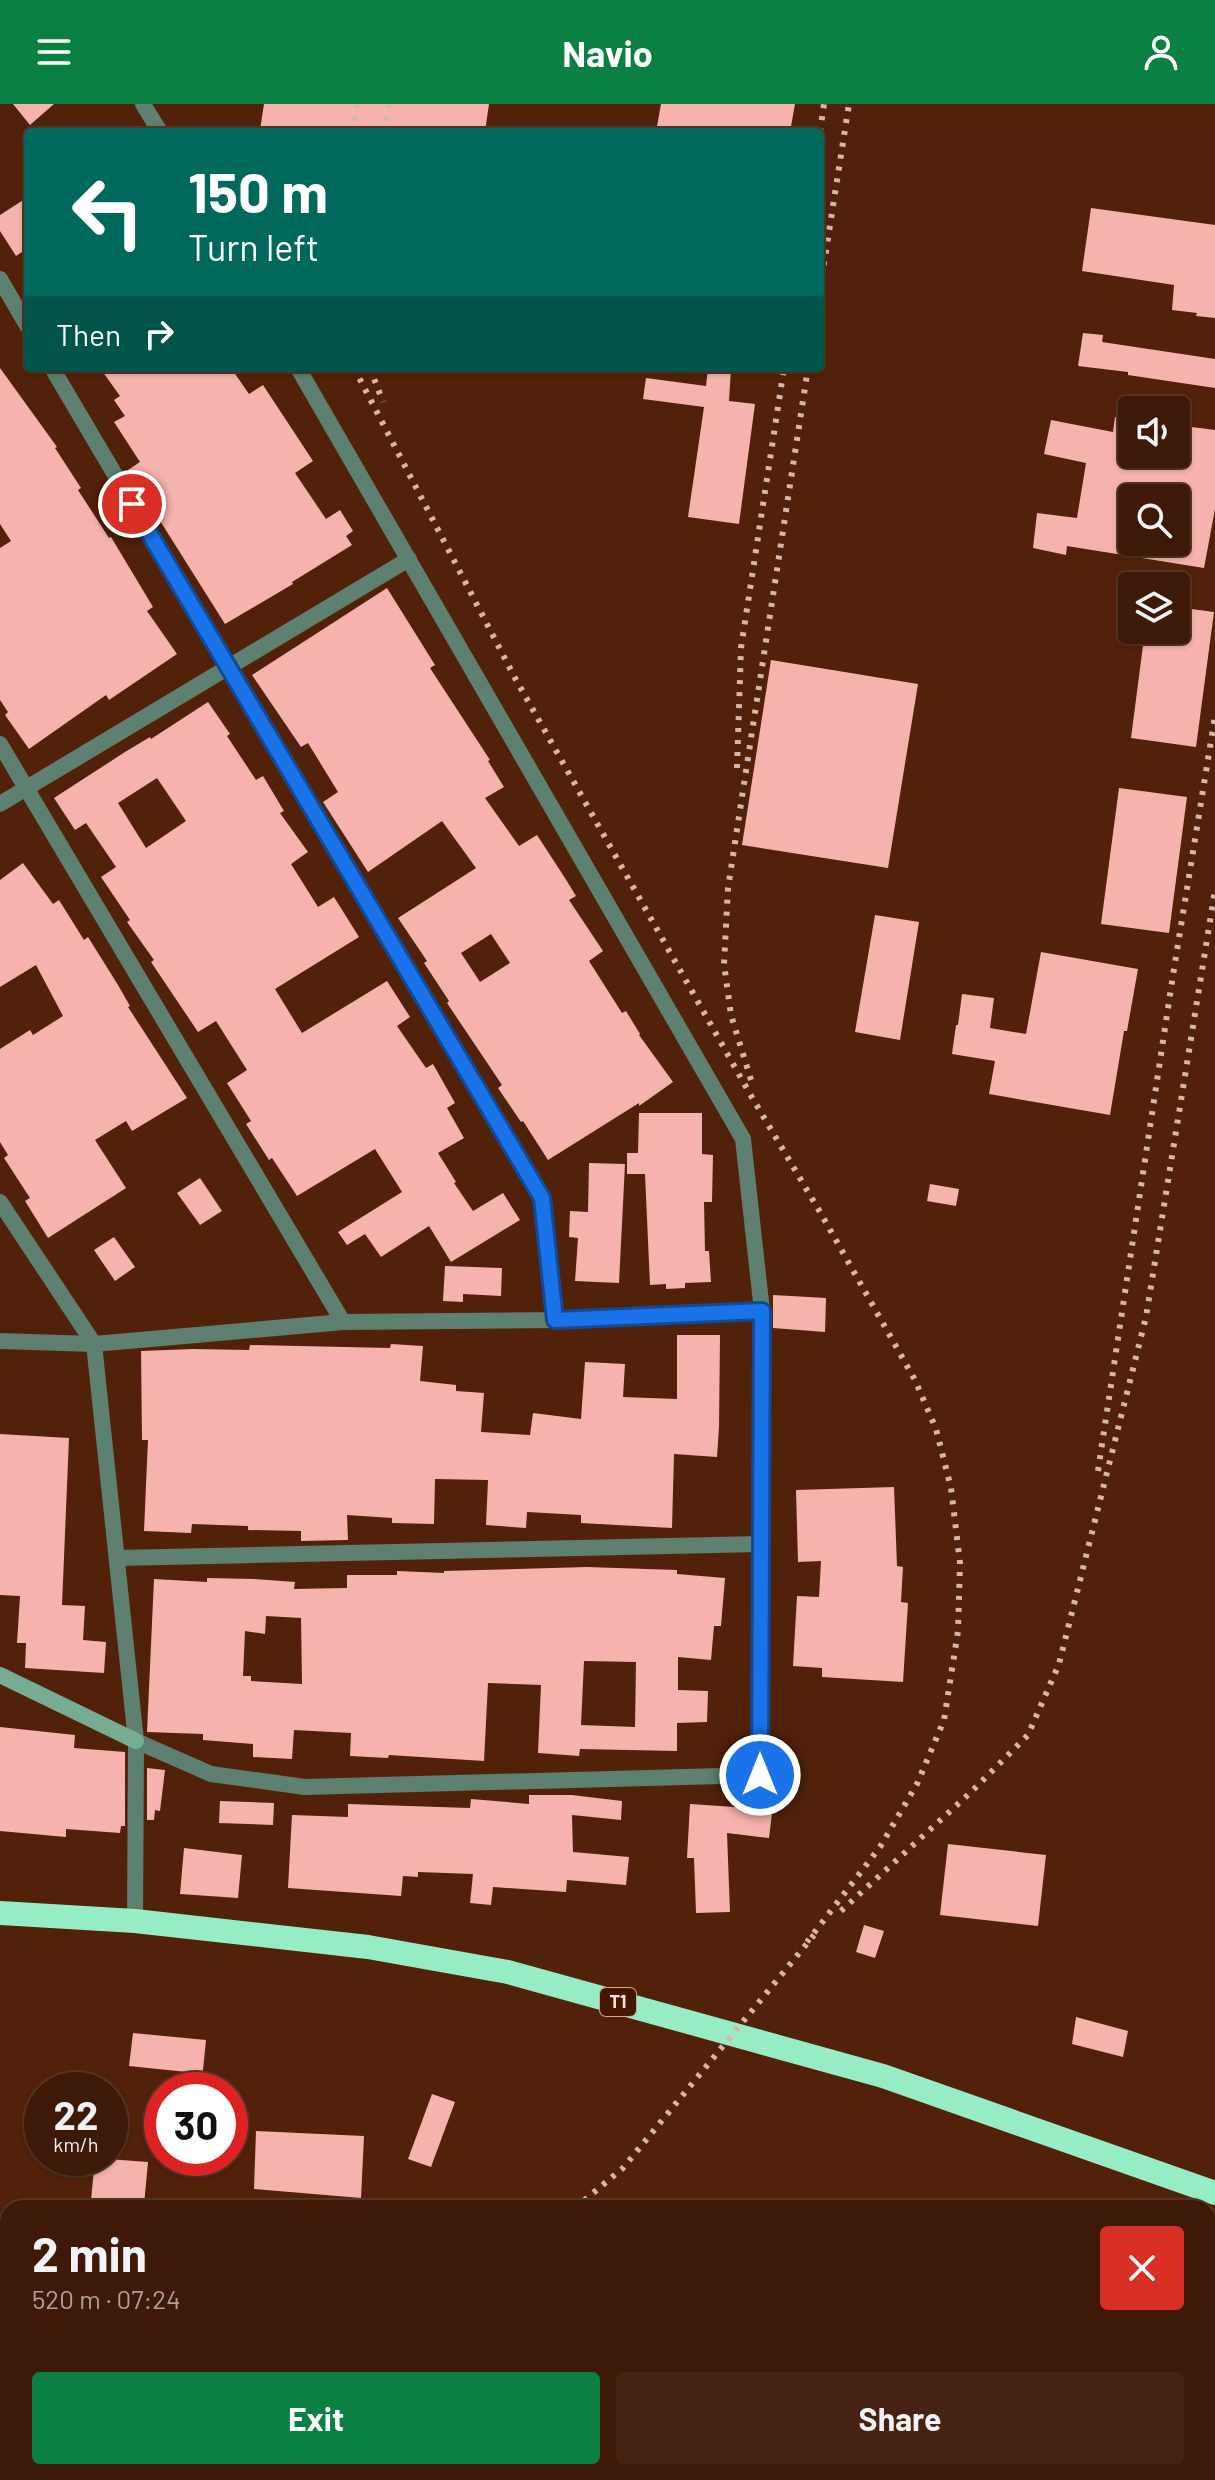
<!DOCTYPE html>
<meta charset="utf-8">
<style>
body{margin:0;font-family:Barlow,sans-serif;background:#452211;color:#f1f3f6;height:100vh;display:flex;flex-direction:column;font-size:30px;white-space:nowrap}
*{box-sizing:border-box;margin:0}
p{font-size:26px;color:#ada09b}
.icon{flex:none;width:44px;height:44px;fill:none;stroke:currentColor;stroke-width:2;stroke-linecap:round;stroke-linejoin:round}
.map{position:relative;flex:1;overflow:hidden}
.side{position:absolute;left:0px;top:2096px;width:1216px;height:280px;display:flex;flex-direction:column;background:#3e1907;border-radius:24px 24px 0 0;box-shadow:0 2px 6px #0004,0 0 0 2px #573828}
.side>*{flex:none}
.guide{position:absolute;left:24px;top:24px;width:800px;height:244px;border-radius:8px;box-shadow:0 2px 6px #0004,0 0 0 2px #573828;background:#00695c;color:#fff;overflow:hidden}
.fabs{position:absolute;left:1118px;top:292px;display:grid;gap:16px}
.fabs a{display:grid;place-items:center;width:72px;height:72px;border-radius:8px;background:#3e1907;box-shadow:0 2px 6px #0004,0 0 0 2px #573828;font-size:40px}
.speed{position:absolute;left:24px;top:1968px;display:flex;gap:16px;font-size:40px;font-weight:700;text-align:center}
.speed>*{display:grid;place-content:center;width:104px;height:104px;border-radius:50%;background:#3e1907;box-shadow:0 2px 6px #0004,0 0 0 2px #573828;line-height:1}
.speed small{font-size:20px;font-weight:400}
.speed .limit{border:12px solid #d22;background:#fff;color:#111}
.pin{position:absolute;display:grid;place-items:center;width:68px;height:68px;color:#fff;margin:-34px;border:4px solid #fff;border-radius:50%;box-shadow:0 2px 8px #0007}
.me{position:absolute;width:88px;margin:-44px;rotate:0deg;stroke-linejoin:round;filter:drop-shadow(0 0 6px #0008)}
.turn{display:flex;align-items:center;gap:28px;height:168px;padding:0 32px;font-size:36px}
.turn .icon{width:104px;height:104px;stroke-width:2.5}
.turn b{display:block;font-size:56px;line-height:68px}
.then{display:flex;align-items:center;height:76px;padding:0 32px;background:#0003;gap:16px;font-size:30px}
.round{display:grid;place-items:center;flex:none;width:84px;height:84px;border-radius:8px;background:#452211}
.head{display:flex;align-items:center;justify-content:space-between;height:136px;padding:0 32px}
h1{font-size:48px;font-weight:700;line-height:60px}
.button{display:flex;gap:16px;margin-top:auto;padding:16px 32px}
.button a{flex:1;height:92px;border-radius:8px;background:#0b8043;color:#fff;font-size:32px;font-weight:700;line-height:92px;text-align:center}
.button a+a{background:#452211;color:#f1f3f6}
header{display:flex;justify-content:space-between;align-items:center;height:104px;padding:0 32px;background:#0b8043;color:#fff;font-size:36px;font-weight:700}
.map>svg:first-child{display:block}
.building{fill:#f6b2ad;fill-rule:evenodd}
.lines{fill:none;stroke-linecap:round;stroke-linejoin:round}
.street{stroke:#5e8070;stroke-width:16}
.secondary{stroke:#75ac92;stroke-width:16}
.highway{stroke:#96ecc5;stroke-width:24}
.rail{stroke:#d5b7a9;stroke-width:6;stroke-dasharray:4 8;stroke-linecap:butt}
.route-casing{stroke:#114b97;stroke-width:20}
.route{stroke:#1a73e8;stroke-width:14}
.labels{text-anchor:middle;stroke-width:8;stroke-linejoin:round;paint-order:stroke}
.shield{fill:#461700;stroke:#c6a799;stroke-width:2}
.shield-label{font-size:18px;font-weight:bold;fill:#fde5da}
</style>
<header><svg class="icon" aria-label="menu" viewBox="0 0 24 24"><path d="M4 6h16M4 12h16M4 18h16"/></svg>Navio<svg class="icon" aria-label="person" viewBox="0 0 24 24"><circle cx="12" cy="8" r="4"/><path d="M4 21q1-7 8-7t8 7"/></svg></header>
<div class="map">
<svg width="1215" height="2376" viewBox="0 0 1215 2376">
<rect width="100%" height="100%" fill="#522109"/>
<g class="building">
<path d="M13 0H54L30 21Z"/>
<path d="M264 0H489L485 28H272L260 26Z"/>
<path d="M661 0H795L790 28H656Z"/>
<path d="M28 93V144L16 152 0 127V111Z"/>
<path d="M1091 104 1215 121V214L1196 212 1197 209 1172 206 1174 181 1082 167Z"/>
<path d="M1083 229 1103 231 1102 238 1215 255V284L1128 271V268L1078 262Z"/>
<path d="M0 264 57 343 55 344 81 384 78 386 109 434 111 433 153 503 147 507 177 550 109 596 106 591 29 645 5 611 8 608 0 596V444L11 437 0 420Z"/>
<path d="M100 264H231L249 290 263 281 313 357 295 369 326 415 340 406 353 427 346 432 352 441 292 478 293 480 225 520 128 366 140 358 114 318 125 312 114 296 120 292Z"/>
<path d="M708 264H731L729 297 755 300 739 420 688 413 704 303 643 295 646 274 706 282Z"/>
<path d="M1115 313 1132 316V350H1176V321L1215 326V405L1204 464 1067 442 1066 451 1033 444 1037 409 1077 414 1086 359 1044 350 1051 316 1113 328ZM1132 394H1176V438H1132Z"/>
<path d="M387 484 435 561 430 564 490 656 488 657 504 683 485 694 519 742 537 731 565 774 576 792 569 796 603 847 589 857 622 909 626 907 640 930 639 931 673 978 639 1002V999L548 1056 523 1017 521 1018 498 984 502 981 447 899 449 897 424 859 427 857 398 814 476 764 442 717 368 768 323 698 338 688 308 639 301 643 252 571ZM491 830 510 859 480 878 461 849Z"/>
<path d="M1176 503 1214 508 1196 643 1131 634 1145 526H1176Z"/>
<path d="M771 556 918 580 888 764 742 741Z"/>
<path d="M208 598 230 630 227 632 256 676 263 672 284 707 280 709 308 748 291 760 318 803 334 793 359 833 275 885 302 929 387 877 410 913 397 922 426 964 433 960 455 999 447 1004 464 1034 438 1049 456 1078 454 1079 473 1107 503 1089 520 1116 451 1158 429 1122 381 1153 365 1130 347 1141 338 1128 402 1088 375 1045 297 1092 272 1054 269 1056 246 1020 251 1017 227 979 247 966 216 917 198 928 151 858 154 856 127 818 130 816 101 773 116 763 86 719 75 726 54 694 125 648 150 633 151 635ZM157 674 186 717 146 744 118 699Z"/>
<path d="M1119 684 1187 693 1169 829 1101 820Z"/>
<path d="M23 759 53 800 59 796 84 836 88 833 118 881 130 902 128 903 187 994 132 1027 126 1017 95 1036 126 1084 48 1134 25 1097 30 1094 4 1054 8 1051 0 1038V945L30 926 33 931 63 912 36 861 0 883V776Z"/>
<path d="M875 811 919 818 900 936 855 928Z"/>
<path d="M1041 848 1138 865 1127 927H1124L1110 1011 989 990 995 957 952 950 956 921H958L962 890 994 894 990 924 1026 930Z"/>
<path d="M639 1009H702V1050L713 1051 712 1098H704L705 1147H709L711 1178 685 1179V1184L666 1185V1180L650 1181 645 1070H627V1049H638Z"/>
<path d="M589 1059 625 1060 619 1179 575 1177 578 1134 569 1133 570 1107 588 1108Z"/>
<path d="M200 1074 222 1107 200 1121 177 1089Z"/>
<path d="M930 1080 959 1085 956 1102 927 1097Z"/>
<path d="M114 1133 135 1163 115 1177 94 1146Z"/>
<path d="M445 1162 502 1164 501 1192 463 1190V1198L443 1197Z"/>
<path d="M773 1191 826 1194 825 1228 773 1224Z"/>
<path d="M677 1231H720L719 1323 717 1353 674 1350 672 1424 581 1419V1411L527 1408 526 1424 486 1421 488 1376 435 1375 434 1420 392 1419V1414L347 1411 348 1436 301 1437V1427L248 1426V1422L192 1420 191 1429 144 1427 148 1336H142L141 1247 193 1245 249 1246 250 1241 390 1244 391 1240 423 1242 420 1277 456 1281V1287L484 1289 481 1328 530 1331 533 1309 581 1315 585 1258 625 1260 623 1293 677 1295Z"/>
<path d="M0 1330 69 1334 62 1501 85 1502 83 1536 106 1538 104 1569 25 1564 26 1539H17L20 1492 0 1491Z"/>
<path d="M894 1383 897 1462 903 1463 901 1498 908 1499 903 1578 822 1573V1564L793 1562 797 1492 819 1493 821 1457 798 1458 796 1386Z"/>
<path d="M587 1463 677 1466V1470L725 1474 721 1522H714L711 1556 678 1553V1586L708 1587 707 1618 677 1619V1647L580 1645 579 1652 538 1649 541 1581 488 1579 484 1657 389 1651 388 1654 350 1652 351 1629 294 1626 292 1655 253 1653V1640L203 1636V1630L147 1628 154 1475 207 1478V1474L254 1475 295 1478 294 1485 347 1484V1471H397V1467L444 1469V1467ZM266 1512 301 1514 302 1580 251 1577V1572H243L245 1527 265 1530ZM584 1557 636 1558 635 1623 581 1621Z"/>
<path d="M0 1623 75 1631 74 1644 125 1648V1722H121L120 1729 66 1725V1733L0 1727Z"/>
<path d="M147 1664 165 1666 160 1707 155 1706 154 1716H147Z"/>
<path d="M529 1691H572L622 1697 621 1716 572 1711 573 1748 629 1753 626 1781 567 1776 566 1788 493 1783 491 1801 470 1799 473 1770 418 1768V1773L403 1772 401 1792 288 1784 292 1711 348 1713V1700L470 1704 471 1695 529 1700Z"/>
<path d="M220 1697 274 1699 273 1721 219 1719Z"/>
<path d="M751 1698 773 1701 769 1734 727 1729 730 1808 696 1809 694 1754H687L690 1700 750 1704Z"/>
<path d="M948 1740 1046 1751 1038 1822 940 1811Z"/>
<path d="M184 1744 242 1751 238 1794 180 1790Z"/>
<path d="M864 1821 884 1827 875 1854 856 1848Z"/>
<path d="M1076 1913 1128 1927 1123 1953 1072 1940Z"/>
<path d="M133 1929 206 1936 201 1986H185L187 1968 129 1962Z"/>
<path d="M432 1990 455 1998 431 2063 408 2055Z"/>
<path d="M256 2027 364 2032 361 2094 254 2085Z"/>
<path d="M95 2054 148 2058 144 2101 91 2096Z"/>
</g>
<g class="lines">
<g class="street">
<path d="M143 0 160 28"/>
<path d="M0 175 28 223"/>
<path d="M52 264 542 1094 555 1216"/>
<path d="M0 640 343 1218"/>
<path d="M0 700 409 455"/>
<path d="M0 1098 94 1240 136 1637 135 1817"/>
<path d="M0 1237 94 1240 343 1218 555 1216 762 1207"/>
<path d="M117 1454 761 1440"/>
<path d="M136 1637 211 1670 305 1683 760 1671 762 1207 743 1035 298 264"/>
</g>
<path class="secondary" d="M0 1571 136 1637"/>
<path class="highway" d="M0 1809 135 1817 368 1843 508 1868 883 1972 1215 2089"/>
<g class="rail">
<path d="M353 28 357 0"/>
<path d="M384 28 389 0"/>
<path d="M820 28 824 0"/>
<path d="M820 185 849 0"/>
<path d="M354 264 515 574 750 990 820 1108 915 1276 936 1325 951 1384 960 1459 958 1527 944 1616 917 1680 880 1743 807 1838"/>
<path d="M370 264 383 298"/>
<path d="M737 664 741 544 784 264"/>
<path d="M751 976 731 911 724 860 728 784 808 264"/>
<path d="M1098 1367 1173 871 1215 612"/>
<path d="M841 1807 970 1689 1028 1631 1059 1560 1146 1213 1215 786"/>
<path d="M575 2104 623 2064 814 1831"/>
<path d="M0 2273 8 2272"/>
<path d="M1208 2346 1215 2347"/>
</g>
</g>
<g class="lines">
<defs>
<path id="route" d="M132 400 542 1094 555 1216 762 1207 760 1671"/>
</defs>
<use href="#route" class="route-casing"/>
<use href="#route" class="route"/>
</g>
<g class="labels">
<rect class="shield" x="600" y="1884" width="36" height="28" rx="6"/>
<g class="shield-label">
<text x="618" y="1904">T1</text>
</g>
</g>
</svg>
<div class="fabs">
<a><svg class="icon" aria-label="sound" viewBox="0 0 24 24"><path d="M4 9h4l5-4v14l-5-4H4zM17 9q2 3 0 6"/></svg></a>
<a><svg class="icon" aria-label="search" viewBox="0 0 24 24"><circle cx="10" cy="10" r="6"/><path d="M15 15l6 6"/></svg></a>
<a><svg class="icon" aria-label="layers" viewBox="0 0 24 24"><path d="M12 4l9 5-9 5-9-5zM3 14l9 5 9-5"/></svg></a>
</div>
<div class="speed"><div>22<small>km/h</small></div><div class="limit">30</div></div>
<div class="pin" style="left:132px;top:400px;background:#d93025"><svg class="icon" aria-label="arrive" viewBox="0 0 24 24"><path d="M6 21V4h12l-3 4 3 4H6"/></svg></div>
<svg class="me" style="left:760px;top:1671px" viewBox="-20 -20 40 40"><circle r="17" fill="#1a73e8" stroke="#fff" stroke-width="3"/><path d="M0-11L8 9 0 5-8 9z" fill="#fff"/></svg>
<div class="guide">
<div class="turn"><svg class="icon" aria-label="left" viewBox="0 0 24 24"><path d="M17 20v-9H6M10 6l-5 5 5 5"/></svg><div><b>150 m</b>Turn left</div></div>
<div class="then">Then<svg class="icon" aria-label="right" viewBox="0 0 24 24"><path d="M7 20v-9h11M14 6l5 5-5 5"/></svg></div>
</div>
<section class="side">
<div class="head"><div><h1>2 min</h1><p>520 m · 07:24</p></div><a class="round" style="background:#d93025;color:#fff"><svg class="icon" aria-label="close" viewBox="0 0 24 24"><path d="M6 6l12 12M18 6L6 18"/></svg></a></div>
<div class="button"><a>Exit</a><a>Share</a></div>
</section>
</div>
